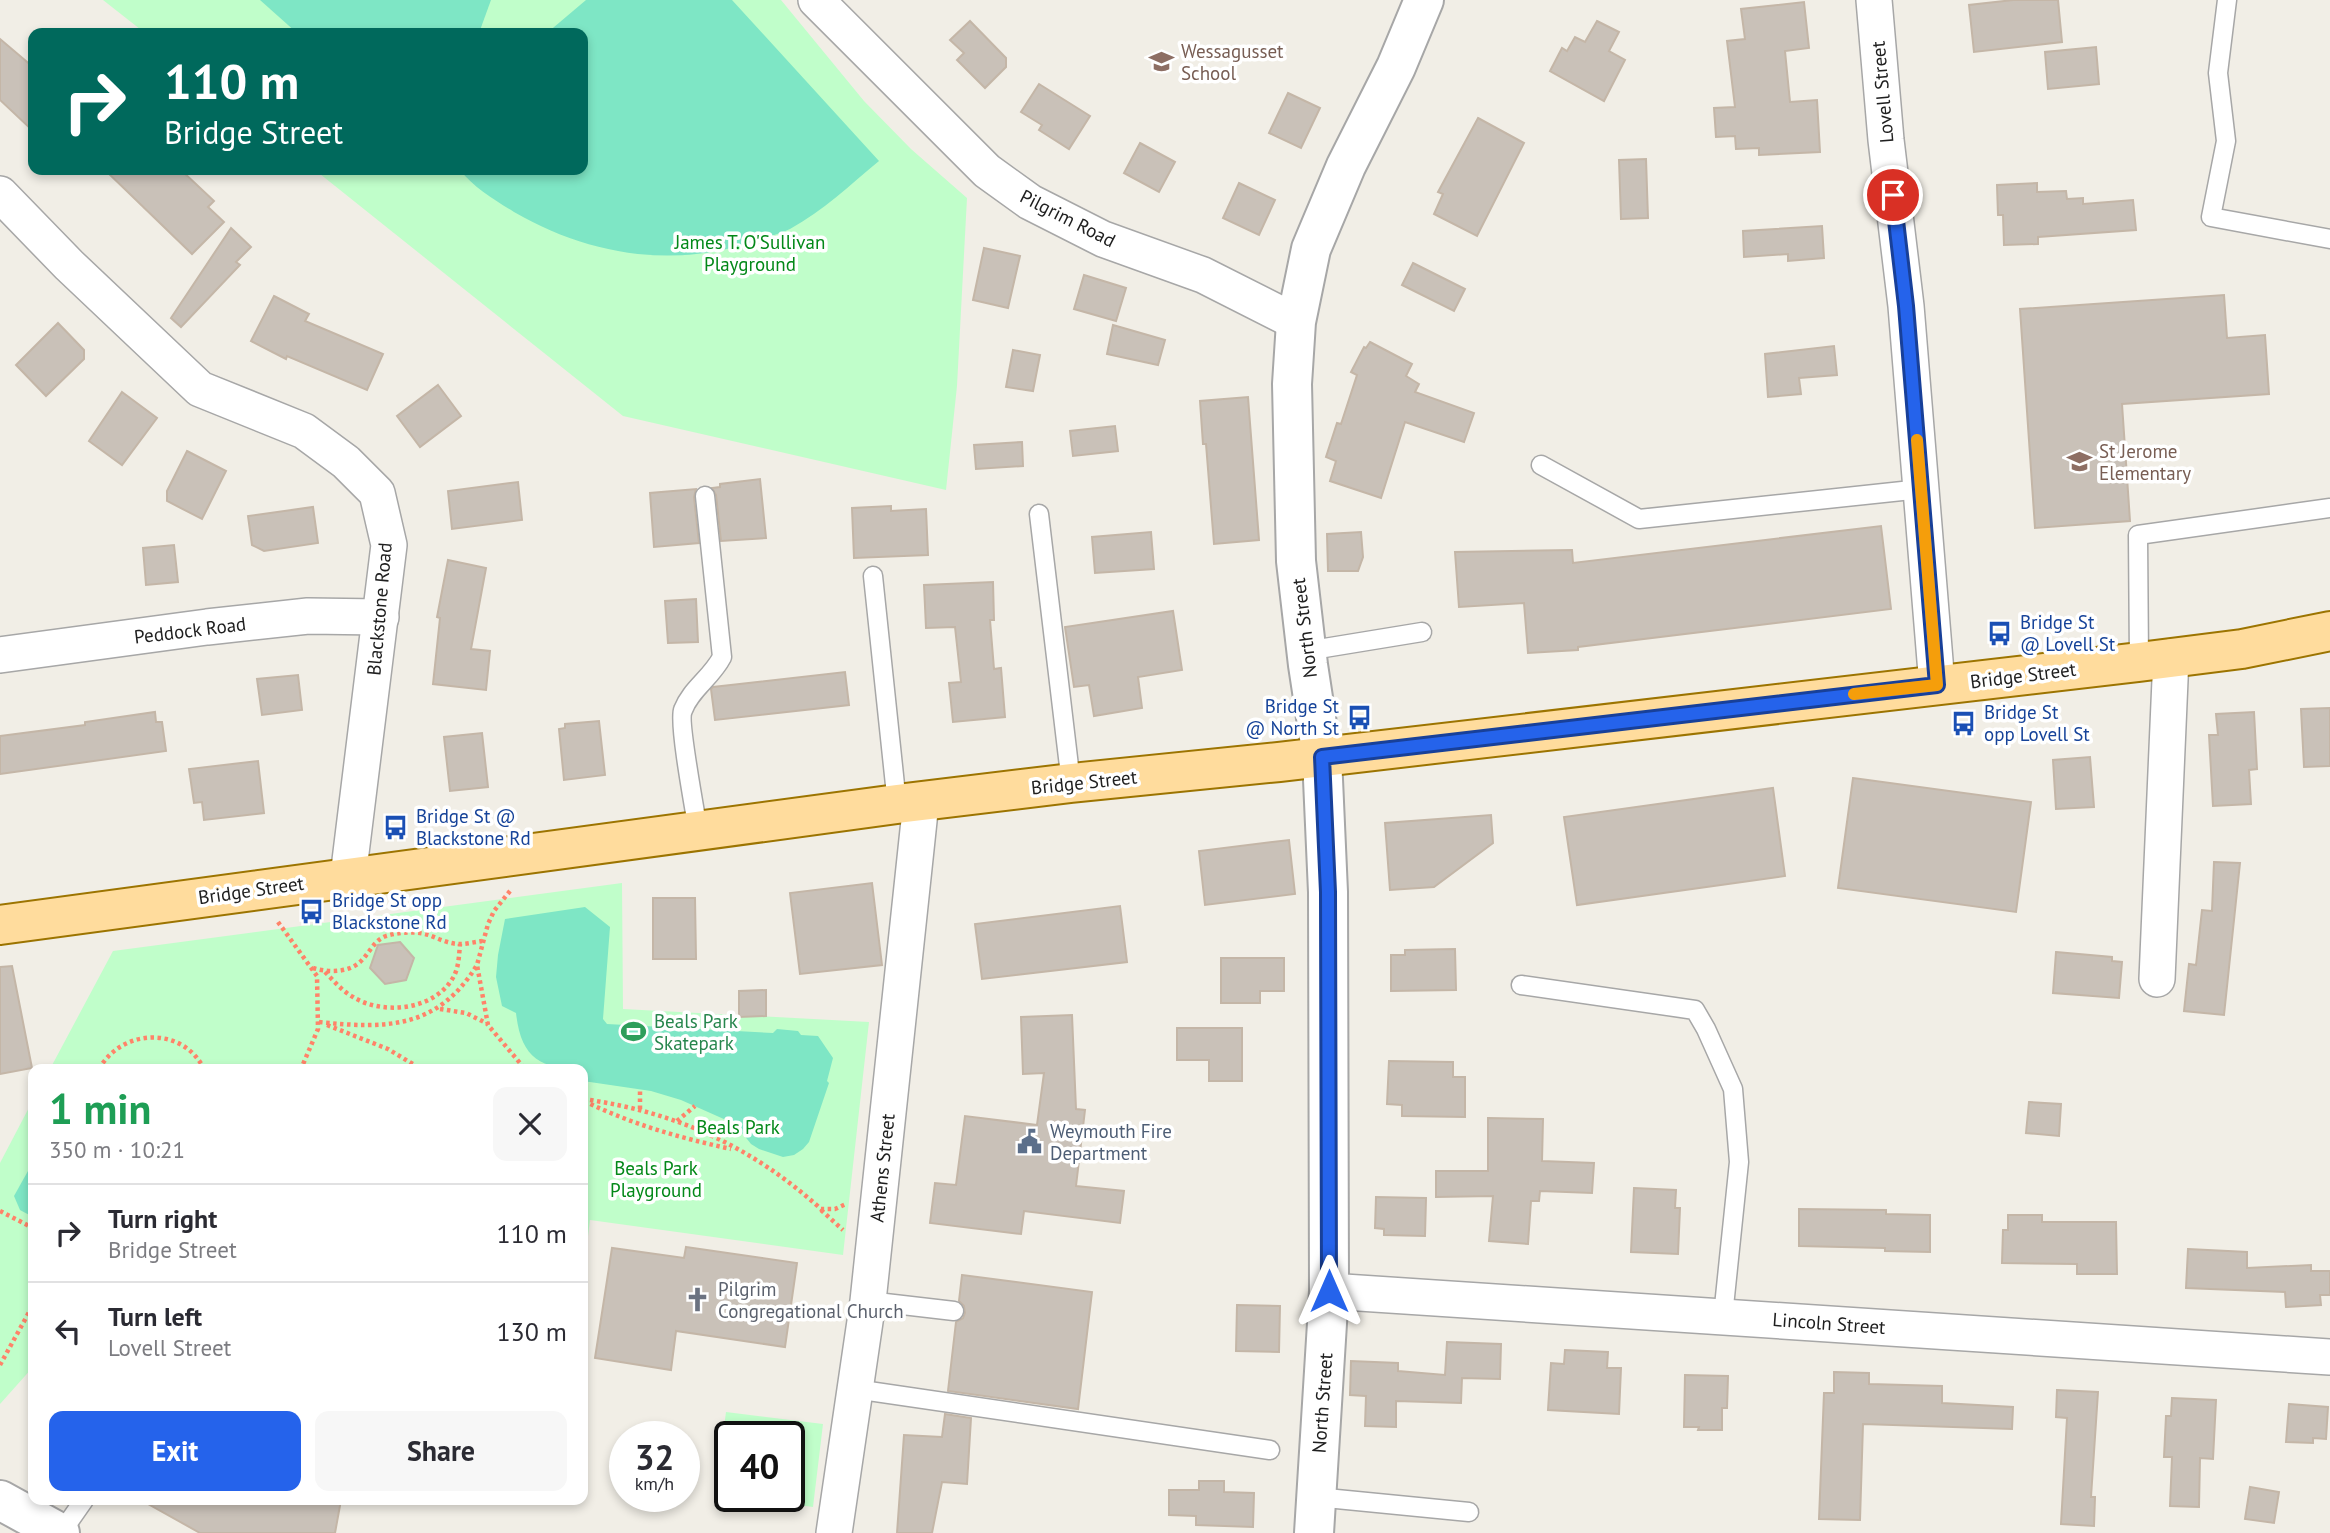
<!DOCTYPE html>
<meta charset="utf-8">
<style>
body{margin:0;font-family:"PT Sans",sans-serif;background:#f7f7f7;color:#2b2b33;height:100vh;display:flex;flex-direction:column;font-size:26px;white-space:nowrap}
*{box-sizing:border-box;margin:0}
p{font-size:23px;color:#7c7c81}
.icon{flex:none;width:38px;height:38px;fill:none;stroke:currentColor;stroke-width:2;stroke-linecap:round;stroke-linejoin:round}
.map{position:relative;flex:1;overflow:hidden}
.side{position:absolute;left:28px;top:1064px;width:560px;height:441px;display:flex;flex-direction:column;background:#fff;border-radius:14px;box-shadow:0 4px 10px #0003}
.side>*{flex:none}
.top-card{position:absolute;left:28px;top:28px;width:560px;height:147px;border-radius:14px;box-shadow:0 4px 10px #0003;background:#00695c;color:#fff;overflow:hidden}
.speed{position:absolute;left:609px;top:1421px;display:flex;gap:14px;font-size:35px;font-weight:700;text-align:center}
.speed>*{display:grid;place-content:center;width:91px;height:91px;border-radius:50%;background:#fff;box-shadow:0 4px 10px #0003;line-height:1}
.speed small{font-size:18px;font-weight:400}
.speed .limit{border:4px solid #111;border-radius:10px;background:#fff;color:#111}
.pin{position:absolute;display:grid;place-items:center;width:60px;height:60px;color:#fff;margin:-30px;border:4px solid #fff;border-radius:50%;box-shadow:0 2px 7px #0007}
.me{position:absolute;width:77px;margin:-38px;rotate:0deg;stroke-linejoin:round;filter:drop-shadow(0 0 5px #0008)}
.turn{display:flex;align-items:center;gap:24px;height:147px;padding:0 21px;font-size:32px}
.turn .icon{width:91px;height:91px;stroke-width:2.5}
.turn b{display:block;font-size:49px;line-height:60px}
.round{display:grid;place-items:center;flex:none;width:74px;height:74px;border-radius:14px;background:#f7f7f7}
.head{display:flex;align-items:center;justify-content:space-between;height:119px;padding:0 21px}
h1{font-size:42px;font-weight:600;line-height:52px;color:#1e9e55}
.button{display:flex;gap:14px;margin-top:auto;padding:14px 21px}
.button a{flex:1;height:80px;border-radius:14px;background:#2563eb;color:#fff;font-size:28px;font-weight:600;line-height:80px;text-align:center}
.button a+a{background:#f7f7f7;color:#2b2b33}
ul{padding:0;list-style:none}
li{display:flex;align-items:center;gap:21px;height:98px;padding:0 21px;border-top:2px solid #e1e1e2}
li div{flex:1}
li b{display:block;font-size:26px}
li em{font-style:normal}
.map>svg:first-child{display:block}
.park{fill:#c0feca}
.pitch{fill:#7ee6c5}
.building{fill:#c9c1b8;stroke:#c4b6a7;stroke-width:2}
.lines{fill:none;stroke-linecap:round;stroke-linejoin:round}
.service-casing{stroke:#a7a7a7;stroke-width:21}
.minor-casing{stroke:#a7a7a7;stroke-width:38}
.tertiary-casing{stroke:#a7a7a7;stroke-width:42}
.primary-casing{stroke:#9c7400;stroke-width:42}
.path{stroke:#ff8369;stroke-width:4.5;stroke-dasharray:3.5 3.5;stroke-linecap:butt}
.service{stroke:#fff;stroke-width:18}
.minor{stroke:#fff;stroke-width:35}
.tertiary{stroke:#fff;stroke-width:38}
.primary{stroke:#ffdc9d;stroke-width:38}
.route-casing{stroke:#184099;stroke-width:18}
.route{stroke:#2563eb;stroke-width:12}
.slow{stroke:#f59e0b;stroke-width:12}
.labels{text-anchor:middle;stroke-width:7;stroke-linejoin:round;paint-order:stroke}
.education-label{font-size:19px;fill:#785e54;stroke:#fff;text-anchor:start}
.street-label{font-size:19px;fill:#202020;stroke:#fff}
.park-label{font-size:19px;fill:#038818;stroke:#fff}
.transit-label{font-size:19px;fill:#164399;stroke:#fff;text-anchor:start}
.leisure-label{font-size:19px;fill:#27864d;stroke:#fff;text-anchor:start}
.service-label{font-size:19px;fill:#4e5e75;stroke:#fff;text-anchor:start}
.worship-label{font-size:19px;fill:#5b616d;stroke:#fff;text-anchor:start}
</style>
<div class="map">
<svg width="2330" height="1533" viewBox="0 0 2330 1533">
<rect width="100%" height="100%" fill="#f1eee6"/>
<g class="park">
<path d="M103 0H781L864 101 911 149 967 198 957 386 946 490 623 416 315 170H583V33H145Z"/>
<path d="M622 883 623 1009 869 1022 843 1255 590 1220 583 1276V1069H50L113 951Z"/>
<path d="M33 1100V1367L0 1404V1163Z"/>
<path d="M726 1412 823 1424 813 1507 731 1496H789V1437H730V1496L715 1494Z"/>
</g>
<g class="pitch">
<path d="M260 0H491L479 33H297Z"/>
<path d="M586 0H732L879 161C851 184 823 211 790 229 780 234 766 237 755 241 673 269 588 255 514 212 496 201 473 187 460 170H583V33H547Z"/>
<path d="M585 907 610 927 603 1019 607 1024 773 1033 777 1029 798 1031 801 1035 818 1036 833 1058 827 1081 829 1083 809 1142 803 1149 794 1155 783 1157 759 1149 751 1144 735 1124 681 1100 651 1091 583 1081V1069C540 1069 521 1058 516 1013L502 1006 496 977 498 955 505 919Z"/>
<path d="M33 1162V1217L20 1210 14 1196Z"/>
</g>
<g class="building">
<path d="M2013 0H2058L2062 42 1974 52 1969 5Z"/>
<path d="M1804 2 1809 48 1785 51 1790 102 1817 100 1820 152 1759 155V148L1736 149 1735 136 1716 137 1714 108 1735 107 1727 41 1745 39 1741 9Z"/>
<path d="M970 21 1006 58V67L985 88 957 60 964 53 950 40Z"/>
<path d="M1597 21 1619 32 1609 51 1625 60 1604 101 1550 71 1562 48 1567 51 1575 37 1585 42Z"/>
<path d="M0 39 33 67V131L0 100Z"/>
<path d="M2096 47 2099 84 2048 89 2045 52Z"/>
<path d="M1039 84 1090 116 1069 149 1039 130 1042 125 1021 112Z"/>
<path d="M1288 93 1320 108 1301 148 1269 133Z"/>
<path d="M1478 118 1524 143 1477 236 1434 214 1443 194 1438 192Z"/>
<path d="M1140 143 1175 162 1159 192 1124 173Z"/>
<path d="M1646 159 1648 218 1621 219 1619 160Z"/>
<path d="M105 170H181L214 201 208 207 224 222 192 254Z"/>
<path d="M1239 183 1275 200 1259 235 1223 218Z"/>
<path d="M2037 183V192L2066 191 2067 199 2083 198V204L2133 200 2136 230 2038 237V244L2004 245 2003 215H1998L1997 185Z"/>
<path d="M1822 226 1824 258 1788 261V254L1744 257 1743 231Z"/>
<path d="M231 228 251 247 236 262 240 265 181 327 171 318Z"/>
<path d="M984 248 1020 256 1008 308 973 300Z"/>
<path d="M1413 263 1465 289 1454 311 1402 285Z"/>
<path d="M1084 275 1126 288 1116 321 1074 309Z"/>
<path d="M2224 295 2227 338 2265 335 2269 394 2122 404 2130 521 2035 528 2020 309Z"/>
<path d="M274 296 309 314 305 321 383 354 367 390 287 356 286 359 251 341Z"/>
<path d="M58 323 84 350V359L46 396 16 365Z"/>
<path d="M1113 325 1165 340 1158 365 1107 354Z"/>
<path d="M1370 342 1412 364 1406 376 1419 384 1415 392 1474 413 1464 442 1405 422 1381 498 1330 481 1336 461 1326 457 1337 423 1341 424 1357 375 1351 372 1364 347 1366 348Z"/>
<path d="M1834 346 1837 375 1799 378 1801 394 1768 397 1765 354Z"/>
<path d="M1013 350 1040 355 1033 391 1006 387Z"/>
<path d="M438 385 461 416 420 447 397 416Z"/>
<path d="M122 392 157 418 122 465 89 441Z"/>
<path d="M1248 397 1259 540 1214 544 1206 444H1203L1200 401Z"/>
<path d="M1115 426 1118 451 1073 456 1070 431Z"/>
<path d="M1022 442 1023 466 976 469 974 445Z"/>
<path d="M187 451 226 471 202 519 167 501V491Z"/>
<path d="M760 479 766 538 721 541 716 495 712 488 720 487V484Z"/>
<path d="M518 482 522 520 452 529 448 491Z"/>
<path d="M696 489 694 497 699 543 654 547 650 493Z"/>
<path d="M891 506V511L926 509 928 555 854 558 852 508Z"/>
<path d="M313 507 318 543 264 551 252 545 248 516Z"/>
<path d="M1881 526 1891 609 1578 647V650L1528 653 1524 603 1459 607 1455 552 1572 550 1573 563Z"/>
<path d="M1151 532 1154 569 1095 573 1092 537Z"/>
<path d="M1361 532 1363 557 1358 571H1328L1327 534Z"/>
<path d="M174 545 178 582 146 585 143 548Z"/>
<path d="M448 560 486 568 471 649 490 651 486 690 433 684 440 618 437 617Z"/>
<path d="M993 582 994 620H990L994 669 1001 668 1005 717 953 722 949 683 961 682 955 627 926 628 924 585Z"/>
<path d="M696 599 698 642 668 643 665 601Z"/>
<path d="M1173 611 1182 670 1138 677 1142 708 1094 716 1089 685 1074 687 1065 627Z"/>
<path d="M845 672 849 705 715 720 711 689 713 687Z"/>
<path d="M298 675 302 710 262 715 257 679Z"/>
<path d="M2330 708V766L2304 767 2301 709Z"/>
<path d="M155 712 156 722H162L166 751 0 774V736L85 725V722Z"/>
<path d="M2254 712 2257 769 2249 770 2251 804 2213 806 2209 735H2218L2216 714Z"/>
<path d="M599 721 605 775 564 780 559 729 565 728V724Z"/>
<path d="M482 733 488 787 450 791 444 737Z"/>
<path d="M2090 757 2094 807 2056 809 2053 760Z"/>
<path d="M258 761 264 813 204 820 202 802 194 803 189 769Z"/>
<path d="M1853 778 2031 802 2016 912 1838 888Z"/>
<path d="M1773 788 1785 876 1577 905 1564 817Z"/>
<path d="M1491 815 1493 843 1434 887 1390 890 1385 823Z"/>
<path d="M1289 840 1295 894 1205 905 1199 851Z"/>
<path d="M2214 862 2240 863 2224 1015 2184 1011 2189 964 2196 965 2202 910 2212 911Z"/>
<path d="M872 883 882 965 800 974 790 893Z"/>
<path d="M653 898H695L696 959H653Z"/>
<path d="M1120 906 1127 962 982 979 975 924Z"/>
<path d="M400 942 414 958 406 980 385 984 370 968 378 945Z"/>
<path d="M1455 949 1456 990 1391 991V955H1405V950Z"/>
<path d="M2056 952 2112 957V961L2122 962 2119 998 2053 993Z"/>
<path d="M1221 958H1284V991H1260V1003H1221Z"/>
<path d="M12 966 32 1068 0 1074V967Z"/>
<path d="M766 990V1016L739 1017V991Z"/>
<path d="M1072 1015 1076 1109 1085 1110 1076 1186 1124 1191 1120 1223 1024 1211 1021 1234 930 1223 935 1183 956 1185 965 1116 1037 1125 1044 1073 1023 1074 1021 1017Z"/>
<path d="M1177 1028H1242V1081H1209V1060H1177Z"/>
<path d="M1389 1061 1453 1062V1077H1465V1117L1402 1116V1105L1387 1104Z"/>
<path d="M2029 1102 2061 1104 2059 1136 2026 1133Z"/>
<path d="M1488 1118 1543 1119 1542 1161 1594 1163 1592 1193 1540 1191 1539 1201H1531L1528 1244 1489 1241 1493 1196 1436 1197V1171H1488Z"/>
<path d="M1634 1188 1676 1190 1675 1208H1680L1678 1254 1631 1252Z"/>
<path d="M1376 1197 1426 1198 1425 1236 1384 1235V1229L1375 1228Z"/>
<path d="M1799 1209 1886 1210V1214L1930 1215V1252L1885 1251V1248L1799 1246Z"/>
<path d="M2008 1215H2042V1222H2116L2117 1274H2077V1264L2002 1263 2003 1230H2008Z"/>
<path d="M686 1247 797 1263 785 1347 676 1331 671 1370 595 1358 612 1248 684 1258Z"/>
<path d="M2188 1249 2247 1252V1268L2311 1265V1271H2330V1295H2320L2321 1305 2286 1307 2285 1292 2186 1288Z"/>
<path d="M962 1275 1092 1292 1078 1409 948 1391 956 1322 963 1318 965 1313 964 1306 959 1301Z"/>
<path d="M1237 1305 1280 1306 1279 1352 1236 1351Z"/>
<path d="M1447 1342 1501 1344 1500 1379 1462 1378 1461 1403 1396 1401V1427L1365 1426 1366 1396 1350 1395 1351 1361 1398 1363V1371L1445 1375Z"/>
<path d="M1565 1350 1608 1352 1607 1368H1621L1619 1414 1548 1410 1551 1363 1564 1364Z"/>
<path d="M1834 1372 1869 1373V1384L1942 1386V1403L2013 1407 2012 1429 1863 1424 1860 1520 1819 1519 1824 1393H1834Z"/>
<path d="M1685 1375 1728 1376 1727 1408H1722V1430H1698L1699 1427H1684Z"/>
<path d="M2057 1390 2098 1392 2091 1497H2095L2094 1526 2061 1524 2067 1418 2056 1417Z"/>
<path d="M2172 1398 2216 1400 2213 1459 2200 1458 2199 1507 2170 1506 2172 1457H2164L2166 1416H2171Z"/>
<path d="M2289 1404 2328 1407 2326 1439 2313 1438V1443L2286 1442Z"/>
<path d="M945 1414 971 1418 967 1484 942 1482 932 1533H897L904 1435 942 1437Z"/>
<path d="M1199 1481H1224V1492L1254 1493 1253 1527 1196 1525V1516L1169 1515V1490H1199Z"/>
<path d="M2250 1487 2279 1492 2274 1523 2245 1519Z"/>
<path d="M141 1500H341L335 1533H200Z"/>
</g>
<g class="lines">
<defs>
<g id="service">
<path d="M2227 0 2218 73 2226 141 2211 217 2330 239"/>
<path d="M1541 465 1639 519 1921 489"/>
<path d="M1039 514 1071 783"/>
<path d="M873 576 897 804"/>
<path d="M1306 651 1422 632"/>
<path d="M2139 662 2138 535 2330 508"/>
<path d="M698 830C695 812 678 720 683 710 691 689 711 678 722 657L705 496"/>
<path d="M1521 985 1695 1010 1706 1029 1733 1089 1739 1162 1723 1316"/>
<path d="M868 1301 954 1311"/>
<path d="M855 1389 1270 1450"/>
<path d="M1316 1497 1469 1512"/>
<path d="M61 1533 84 1500"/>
</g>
<g id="minor">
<path d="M816 0 987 171 1030 202 1103 239 1203 275 1296 322"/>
<path d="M1874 0 1886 140 1906 306 1937 685"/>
<path d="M0 194 69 265 200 389 304 431 346 462 377 493 389 545 348 877"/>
<path d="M0 655 207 627 308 616 381 617"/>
<path d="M2157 979 2171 657"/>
<path d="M1329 1291 2330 1357"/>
<path d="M834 1533 868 1301 921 802"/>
</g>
<g id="tertiary">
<path d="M0 1500 60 1533"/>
<path d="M1314 1533 1329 1291 1328 892 1322 757 1308 665 1296 561 1292 384 1296 322 1311 249 1346 166 1396 67 1424 0"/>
</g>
<path id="primary" d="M0 925 897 804 1071 783 1279 762 2139 662 2242 649 2330 631"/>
</defs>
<use href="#service" class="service-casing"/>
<use href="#minor" class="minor-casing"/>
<use href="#tertiary" class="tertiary-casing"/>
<use href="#primary" class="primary-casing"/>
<g class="path">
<path d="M510 891 494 911 488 924 477 965 488 1025 525 1069"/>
<path d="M278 922 317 976 318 1029 301 1069"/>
<path d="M313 968C329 973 351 973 363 959 371 950 375 940 386 936 400 932 415 931 429 935 439 939 449 944 460 944 467 944 475 942 482 941"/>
<path d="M325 972C334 981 342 991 353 997 384 1016 436 1010 454 976 459 966 459 955 460 944"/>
<path d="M440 1009 466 1013 488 1024"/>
<path d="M319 1022C386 1029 438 1029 477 965"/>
<path d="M327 1025 388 1049 421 1069"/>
<path d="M99 1069C122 1028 183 1026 204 1069"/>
<path d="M583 1099C676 1112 751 1146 821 1209H835L846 1204"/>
<path d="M584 1101C634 1125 677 1137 731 1149"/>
<path d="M640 1109V1091"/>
<path d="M677 1121 695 1106"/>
<path d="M821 1210 843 1230"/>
<path d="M0 1211 33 1228"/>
<path d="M0 1365 33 1305"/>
</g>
<use href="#service" class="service"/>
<use href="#minor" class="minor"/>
<use href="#tertiary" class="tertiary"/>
<use href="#primary" class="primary"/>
</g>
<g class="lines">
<defs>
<path id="route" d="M1329 1291 1328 892 1322 757 1937 685 1906 306 1893 195"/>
</defs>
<use href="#route" class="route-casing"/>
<use href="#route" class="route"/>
<path class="slow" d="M1854 694 1937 685 1917 440"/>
</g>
<defs>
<symbol id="school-bare" viewBox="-9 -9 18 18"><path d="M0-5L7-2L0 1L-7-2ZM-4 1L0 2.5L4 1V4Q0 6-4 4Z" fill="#8d6e63" stroke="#fff" stroke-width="2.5" paint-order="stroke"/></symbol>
<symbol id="bus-bare" viewBox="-9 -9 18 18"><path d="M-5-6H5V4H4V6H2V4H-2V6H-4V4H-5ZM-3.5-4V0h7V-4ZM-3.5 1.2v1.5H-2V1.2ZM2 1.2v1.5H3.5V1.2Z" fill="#1a4fb4" stroke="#fff" stroke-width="2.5" paint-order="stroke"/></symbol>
<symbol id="stadium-bare" viewBox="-9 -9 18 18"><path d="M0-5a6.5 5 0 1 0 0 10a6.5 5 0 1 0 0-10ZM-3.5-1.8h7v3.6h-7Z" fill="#2e9e5b" stroke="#fff" stroke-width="2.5" paint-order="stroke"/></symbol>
<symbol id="civic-bare" viewBox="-9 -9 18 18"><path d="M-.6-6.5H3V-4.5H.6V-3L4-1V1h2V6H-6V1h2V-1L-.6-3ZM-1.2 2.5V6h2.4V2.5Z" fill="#5c6f8a" stroke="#fff" stroke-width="2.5" paint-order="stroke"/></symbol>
<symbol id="church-bare" viewBox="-9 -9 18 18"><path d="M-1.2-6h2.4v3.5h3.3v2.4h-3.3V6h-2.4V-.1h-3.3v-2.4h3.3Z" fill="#6b7280" stroke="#fff" stroke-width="2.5" paint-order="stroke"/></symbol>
</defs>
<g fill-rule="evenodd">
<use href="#school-bare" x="1144" y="44" width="35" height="35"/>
<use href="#school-bare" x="2062" y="444" width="35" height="35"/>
<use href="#bus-bare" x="1982" y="616" width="35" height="35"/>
<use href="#bus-bare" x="1342" y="700" width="35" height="35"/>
<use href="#bus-bare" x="1946" y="706" width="35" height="35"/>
<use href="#bus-bare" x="378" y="810" width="35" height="35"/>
<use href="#bus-bare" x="294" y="894" width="35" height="35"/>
<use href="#stadium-bare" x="616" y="1014" width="35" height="35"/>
<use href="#civic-bare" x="1012" y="1124" width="35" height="35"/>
<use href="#church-bare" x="680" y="1282" width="35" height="35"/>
</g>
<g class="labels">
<g class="education-label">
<text x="1181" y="58">Wessagusset<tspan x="1181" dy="22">School</tspan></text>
<text x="2099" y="458">St Jerome<tspan x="2099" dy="22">Elementary</tspan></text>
</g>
<g class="street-label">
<text transform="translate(1882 92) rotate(-95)" y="7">Lovell Street</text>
<text transform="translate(1068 218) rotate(27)" y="7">Pilgrim Road</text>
<text transform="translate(379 609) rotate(-85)" y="7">Blackstone Road</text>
<text transform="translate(1304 628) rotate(-97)" y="7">North Street</text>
<text transform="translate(190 630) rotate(-7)" y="7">Peddock Road</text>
<text transform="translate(2023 675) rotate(-7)" y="7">Bridge Street</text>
<text transform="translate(1084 782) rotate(-6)" y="7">Bridge Street</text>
<text transform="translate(251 890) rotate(-8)" y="7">Bridge Street</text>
<text transform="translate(882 1168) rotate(-84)" y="7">Athens Street</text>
<text transform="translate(1829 1323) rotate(4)" y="7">Lincoln Street</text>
<text transform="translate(1322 1403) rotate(-86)" y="7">North Street</text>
</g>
<g class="park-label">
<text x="750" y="249">James T. O'Sullivan<tspan x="750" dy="22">Playground</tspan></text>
<text x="738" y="1134">Beals Park</text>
<text x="656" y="1175">Beals Park<tspan x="656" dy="22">Playground</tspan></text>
</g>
<g class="transit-label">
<text x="2020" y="629">Bridge St<tspan x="2020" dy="22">@ Lovell St</tspan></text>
<text x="1339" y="713" text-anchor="end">Bridge St<tspan x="1339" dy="22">@ North St</tspan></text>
<text x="1984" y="719">Bridge St<tspan x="1984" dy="22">opp Lovell St</tspan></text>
<text x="416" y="823">Bridge St @<tspan x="416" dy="22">Blackstone Rd</tspan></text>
<text x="332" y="907">Bridge St opp<tspan x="332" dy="22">Blackstone Rd</tspan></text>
</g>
<g class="leisure-label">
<text x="654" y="1028">Beals Park<tspan x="654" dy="22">Skatepark</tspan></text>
</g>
<g class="service-label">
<text x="1050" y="1138">Weymouth Fire<tspan x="1050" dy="22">Department</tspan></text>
</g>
<g class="worship-label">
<text x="718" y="1296">Pilgrim<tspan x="718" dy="22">Congregational Church</tspan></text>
</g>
</g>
</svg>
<div class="speed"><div>32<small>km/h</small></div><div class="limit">40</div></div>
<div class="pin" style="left:1893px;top:195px;background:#d93025"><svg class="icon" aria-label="arrive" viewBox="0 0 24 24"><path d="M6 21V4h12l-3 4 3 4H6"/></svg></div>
<svg class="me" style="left:1329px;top:1291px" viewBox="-20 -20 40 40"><path d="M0-17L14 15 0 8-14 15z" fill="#2563eb" stroke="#fff" stroke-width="4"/></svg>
<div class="top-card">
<div class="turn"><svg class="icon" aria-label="right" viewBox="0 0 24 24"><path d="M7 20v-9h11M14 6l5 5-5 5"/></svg><div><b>110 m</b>Bridge Street</div></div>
</div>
<section class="side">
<div class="head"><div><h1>1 min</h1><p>350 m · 10:21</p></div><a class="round"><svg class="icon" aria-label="close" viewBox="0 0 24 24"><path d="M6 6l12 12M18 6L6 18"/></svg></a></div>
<ul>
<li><svg class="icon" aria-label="right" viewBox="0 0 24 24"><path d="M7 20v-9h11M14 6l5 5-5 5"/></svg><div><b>Turn right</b><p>Bridge Street</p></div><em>110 m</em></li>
<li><svg class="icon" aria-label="left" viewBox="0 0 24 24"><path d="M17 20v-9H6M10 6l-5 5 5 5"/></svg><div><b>Turn left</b><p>Lovell Street</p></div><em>130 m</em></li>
</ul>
<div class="button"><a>Exit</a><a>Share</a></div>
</section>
</div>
